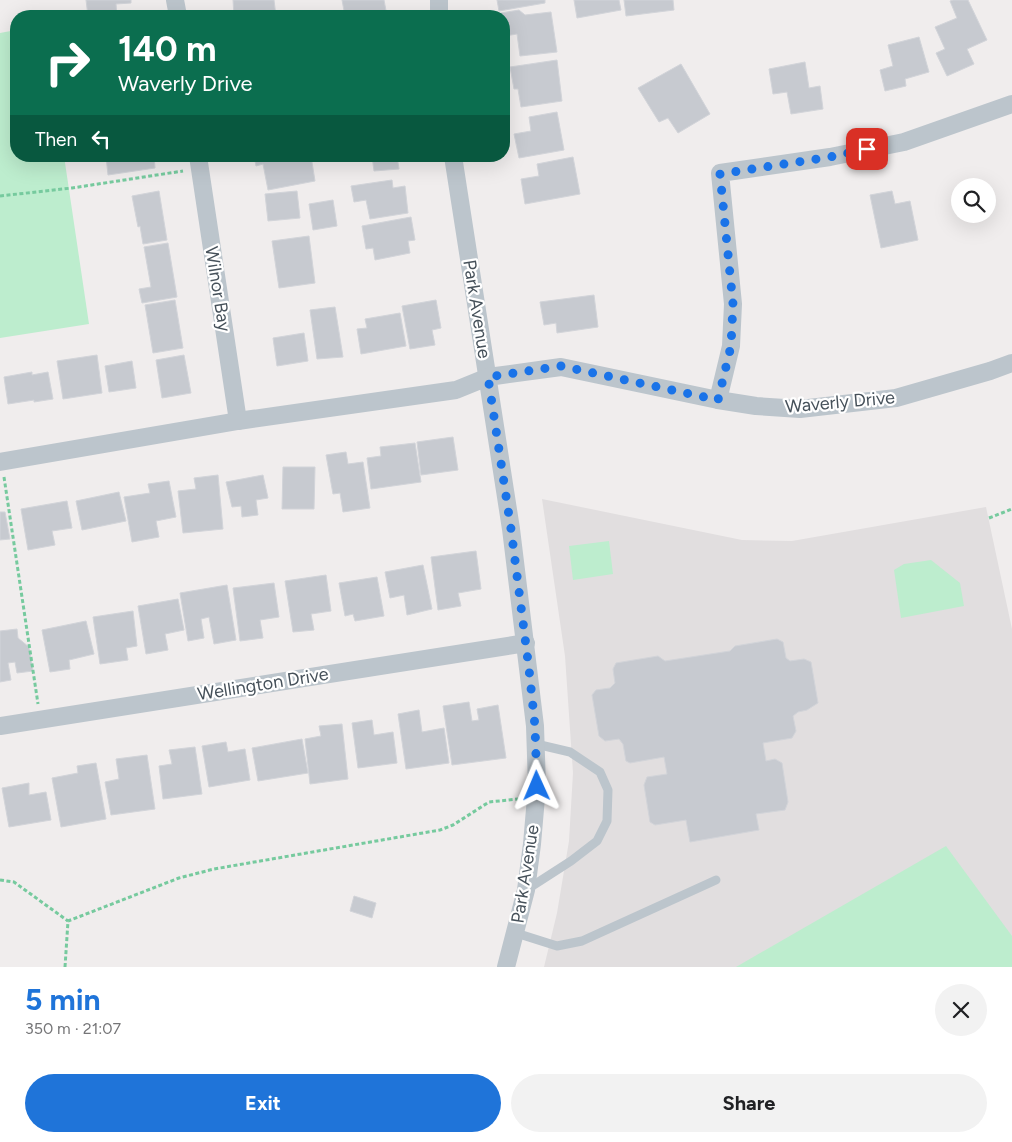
<!DOCTYPE html>
<meta charset="utf-8">
<style>
body{margin:0;font-family:Figtree,sans-serif;background:#f2f2f2;color:#202124;height:100vh;display:flex;flex-direction:column;font-size:19px;white-space:nowrap}
*{box-sizing:border-box;margin:0}
p{font-size:16px;color:#757577}
.icon{flex:none;width:28px;height:28px;fill:none;stroke:currentColor;stroke-width:2;stroke-linecap:round;stroke-linejoin:round}
.map{position:relative;height:967px;overflow:hidden}
.drawer{display:flex;flex-direction:column;background:#fff;flex:1}
.drawer>*{flex:none}
.banner{position:absolute;left:10px;top:10px;width:500px;height:152px;border-radius:20px;box-shadow:0 5px 20px #0002;background:#0b6e4f;color:#fff;overflow:hidden}
.fabs{position:absolute;left:951px;top:178px;display:grid;gap:10px}
.fabs a{display:grid;place-items:center;width:45px;height:45px;border-radius:50%;background:#fff;box-shadow:0 5px 20px #0002;font-size:25px}
.pin{position:absolute;display:grid;place-items:center;width:42px;height:42px;color:#fff;margin:-21px;border-radius:10px;box-shadow:0 2px 8px #0006}
.me{position:absolute;width:55px;margin:-28px;rotate:359deg;stroke-linejoin:round;filter:drop-shadow(0 0 4px #0008)}
.turn{display:flex;align-items:center;gap:18px;height:105px;padding:0 25px;font-size:22px}
.turn .icon{width:65px;height:65px;stroke-width:2.5}
.turn b{display:block;font-size:35px;line-height:42px}
.then{display:flex;align-items:center;height:48px;padding:0 25px;background:#0003;gap:10px;font-size:19px}
.round{display:grid;place-items:center;flex:none;width:52px;height:52px;border-radius:26px;background:#f2f2f2}
.headline{display:flex;align-items:center;justify-content:space-between;height:85px;padding:0 25px}
h1{font-size:30px;font-weight:700;line-height:38px;color:#1f74d9}
.button{display:flex;gap:10px;margin-top:auto;padding:10px 25px}
.button a{flex:1;height:58px;border-radius:30px;background:#1f74d9;color:#fff;font-size:20px;font-weight:700;line-height:58px;text-align:center}
.button a+a{background:#f2f2f2;color:#202124}
.map>svg:first-child{display:block}
.education{fill:#e1dedf}
.green{fill:#bdedce}
.building{fill:#c7cad0;stroke:#d2d4d9}
.lines{fill:none;stroke-linecap:round;stroke-linejoin:round}
.path{stroke:#76ca9e;stroke-width:3;stroke-dasharray:4 2.5;stroke-linecap:butt}
.lane{stroke:#bcc5cc;stroke-width:9}
.street{stroke:#bcc5cc;stroke-width:18}
.route{stroke:#1a73e8;stroke-width:9;stroke-dasharray:0 16.2}
.labels{text-anchor:middle;stroke-width:4.5;stroke-linejoin:round;paint-order:stroke}
.street-label{font-size:18px;fill:#46515a;stroke:#fff}
</style>
<div class="map">
<svg width="1012" height="967" viewBox="0 0 1012 967">
<rect width="100%" height="100%" fill="#f0eded"/>
<path class="education" d="M542 499 742 540 792 541 986 507 1012 629V967H544L557 913 569 841 573 773 565 656Z"/>
<g class="green">
<path d="M16 30V156H64L89 324 0 338V33Z"/>
<path d="M609 541 613 574 573 580 569 546Z"/>
<path d="M931 560 960 583 964 606 901 618 894 570 904 564Z"/>
<path d="M946 846 1012 936V967H736Z"/>
</g>
<g class="building">
<path d="M86 0H131V3L116 4 117 16H88Z"/>
<path d="M233 0H274L276 16H234Z"/>
<path d="M342 0H384L387 16H345Z"/>
<path d="M497 0H545V3L499 11Z"/>
<path d="M574 0H619L621 10 577 18Z"/>
<path d="M624 0H673L674 10 626 16Z"/>
<path d="M953 0H968L987 40 967 49 974 64 947 76 936 53 945 49 935 27 957 18 950 1Z"/>
<path d="M519 10 525 15 551 12 557 52 520 56 517 34 505 36 504 16H502L501 13Z"/>
<path d="M919 37 929 72 905 79 906 86 885 91 880 70 893 66 888 45Z"/>
<path d="M557 60 562 101 521 107 518 89H514L510 67Z"/>
<path d="M805 62 809 88 820 86 823 109 791 114 787 92 773 94 769 69Z"/>
<path d="M681 64 710 114 678 133 668 118 659 122 638 88Z"/>
<path d="M557 112 564 150 519 158 514 134 531 131 529 117Z"/>
<path d="M106 156H154L155 168 108 175Z"/>
<path d="M254 156H311L315 181 268 190 263 164 256 166Z"/>
<path d="M372 156H397L399 169 374 171Z"/>
<path d="M573 157 580 194 525 204 521 179 539 176 537 164Z"/>
<path d="M392 180 393 188 405 186 408 213 370 219 366 200 354 202 351 186Z"/>
<path d="M159 191 167 240 143 244 140 226 138 227 132 196Z"/>
<path d="M297 191 300 218 268 221 265 194Z"/>
<path d="M892 191 895 204 910 201 918 240 881 248 870 195Z"/>
<path d="M333 200 337 226 313 230 309 204Z"/>
<path d="M411 217 415 240 408 241 410 253 375 260 373 248 366 249 362 226Z"/>
<path d="M309 236 315 283 279 288 272 241Z"/>
<path d="M168 243 177 297 142 303 139 289 151 287 144 247Z"/>
<path d="M594 295 598 327 557 333 556 323 544 325 540 302Z"/>
<path d="M175 300 183 348 153 353 145 305Z"/>
<path d="M436 300 441 328 432 330 435 345 410 349 402 306Z"/>
<path d="M335 307 343 357 317 359 310 310Z"/>
<path d="M400 313 406 346 361 354 357 329 367 328 365 319Z"/>
<path d="M304 333 308 361 277 366 273 338Z"/>
<path d="M97 355 102 393 63 399 57 361Z"/>
<path d="M184 355 191 393 162 398 156 360Z"/>
<path d="M132 361 136 388 109 392 105 366Z"/>
<path d="M32 372V375L48 372 53 399 34 402V400L8 404 4 377Z"/>
<path d="M453 437 458 470 421 475 417 442Z"/>
<path d="M415 443 421 482 371 489 367 458 381 456 380 447Z"/>
<path d="M346 452 348 464 363 462 370 508 343 512 340 493 333 494 326 455Z"/>
<path d="M283 467H315L314 509H282Z"/>
<path d="M218 475 223 529 183 533 178 491 196 489 194 478Z"/>
<path d="M263 475 268 498 256 500 258 515 242 517 241 506 232 507 226 482Z"/>
<path d="M169 481 176 517 156 521 159 537 132 542 124 497 150 493 148 484Z"/>
<path d="M119 492 126 521 82 530 76 501Z"/>
<path d="M67 501 72 528 52 531 55 545 28 550 21 509Z"/>
<path d="M0 512H5L10 539 0 540Z"/>
<path d="M476 551 481 589 458 593 461 606 438 610 431 557Z"/>
<path d="M423 565 432 609 407 615 404 595 390 598 385 572Z"/>
<path d="M326 575 331 611 311 614 314 630 293 632 285 581Z"/>
<path d="M377 577 384 616 355 621 353 614 345 616 339 583Z"/>
<path d="M274 583 279 617 260 620 263 638 240 641 233 588Z"/>
<path d="M227 585 236 640 214 644 209 617 201 619 204 638 188 641 180 593Z"/>
<path d="M178 599 184 630 165 634 168 650 146 654 138 606Z"/>
<path d="M133 611 137 646 126 648 128 660 100 664 93 617Z"/>
<path d="M86 621 94 654 69 660 70 669 50 672 42 630Z"/>
<path d="M17 629 18 638 29 647 33 671 17 673 15 662 8 663 11 680 0 682V631Z"/>
<path d="M777 639 783 642 786 658 790 661 804 659 811 662 818 703 807 710 798 712 793 716 796 731 792 738 763 743 766 761 775 759 782 763 788 802 785 810 756 814 759 830 690 842 686 820 655 825 650 822 644 785 647 777 667 774 664 757 630 763 626 761 623 744 619 739 605 741 599 736 592 695 596 690 610 688 615 683 613 669 616 663 658 656 665 661 730 651 735 646Z"/>
<path d="M469 702 472 721 479 720 477 709 498 705 506 758 452 765 443 706Z"/>
<path d="M419 710 422 732 444 728 449 763 406 769 398 714Z"/>
<path d="M372 720 374 735 393 732 397 763 358 768 352 723Z"/>
<path d="M342 724 348 779 310 784 305 739 321 736 319 726Z"/>
<path d="M302 739 308 773 258 781 252 748Z"/>
<path d="M226 742 228 752 245 749 250 780 209 787 202 746Z"/>
<path d="M195 747 202 794 163 799 159 766 172 764 169 750Z"/>
<path d="M147 755 155 809 111 815 105 782 119 779 116 759Z"/>
<path d="M96 763 106 819 61 827 52 778 78 773 77 766Z"/>
<path d="M29 783V795L46 792 51 820 9 827 2 788Z"/>
<path d="M354 896 376 903 372 918 350 911Z"/>
</g>
<g class="lines">
<g class="path">
<path d="M0 196 72 188 183 171"/>
<path d="M4 477 38 704"/>
<path d="M989 518 1012 509"/>
<path d="M0 880 14 882 68 921"/>
<path d="M65 967 68 921 179 878 214 869 440 830 453 825 489 802 518 799"/>
</g>
<g class="lane">
<path d="M526 890 571 861 597 841 607 821 608 790 600 772 570 752 536 744"/>
<path d="M516 933 557 946 582 941 716 880"/>
</g>
<g class="street">
<path d="M175 0 178 16"/>
<path d="M439 16V0"/>
<path d="M198 156 238 421"/>
<path d="M453 156 511 529 535 726 537 786 532 844 526 890 506 967"/>
<path d="M718 400 731 346 733 304 720 173 830 157 904 142 1012 104"/>
<path d="M0 462 238 421 456 390 488 377 561 367 718 400 756 406 800 409 896 398 990 371 1012 363"/>
<path d="M0 726 526 643"/>
</g>
</g>
<g class="lines">
<path class="route" d="M537 786 535 726 529 669 511 529 488 377 561 366 718 400 731 346 733 304 720 174 830 157 867 149"/>
</g>
<g class="labels">
<g class="street-label">
<text transform="translate(218 289) rotate(81)" y="6">Wilnor Bay</text>
<text transform="translate(477 309) rotate(81)" y="6">Park Avenue</text>
<text transform="translate(840 402) rotate(-5)" y="6">Waverly Drive</text>
<text transform="translate(263 684) rotate(-9)" y="6">Wellington Drive</text>
<text transform="translate(525 874) rotate(-81)" y="6">Park Avenue</text>
</g>
</g>
</svg>
<div class="fabs">
<a><svg class="icon" aria-label="search" viewBox="0 0 24 24"><circle cx="10" cy="10" r="6"/><path d="M15 15l6 6"/></svg></a>
</div>
<div class="pin" style="left:867px;top:149px;background:#d93025"><svg class="icon" aria-label="arrive" viewBox="0 0 24 24"><path d="M6 21V4h12l-3 4 3 4H6"/></svg></div>
<svg class="me" style="left:537px;top:786px" viewBox="-20 -20 40 40"><path d="M0-17L14 15 0 8-14 15z" fill="#1a73e8" stroke="#fff" stroke-width="4"/></svg>
<div class="banner">
<div class="turn"><svg class="icon" aria-label="right" viewBox="0 0 24 24"><path d="M7 20v-9h11M14 6l5 5-5 5"/></svg><div><b>140 m</b>Waverly Drive</div></div>
<div class="then">Then<svg class="icon" aria-label="left" viewBox="0 0 24 24"><path d="M17 20v-9H6M10 6l-5 5 5 5"/></svg></div>
</div>
</div>
<section class="drawer">
<div class="headline"><div><h1>5 min</h1><p>350 m · 21:07</p></div><a class="round"><svg class="icon" aria-label="close" viewBox="0 0 24 24"><path d="M6 6l12 12M18 6L6 18"/></svg></a></div>
<div class="button"><a>Exit</a><a>Share</a></div>
</section>
